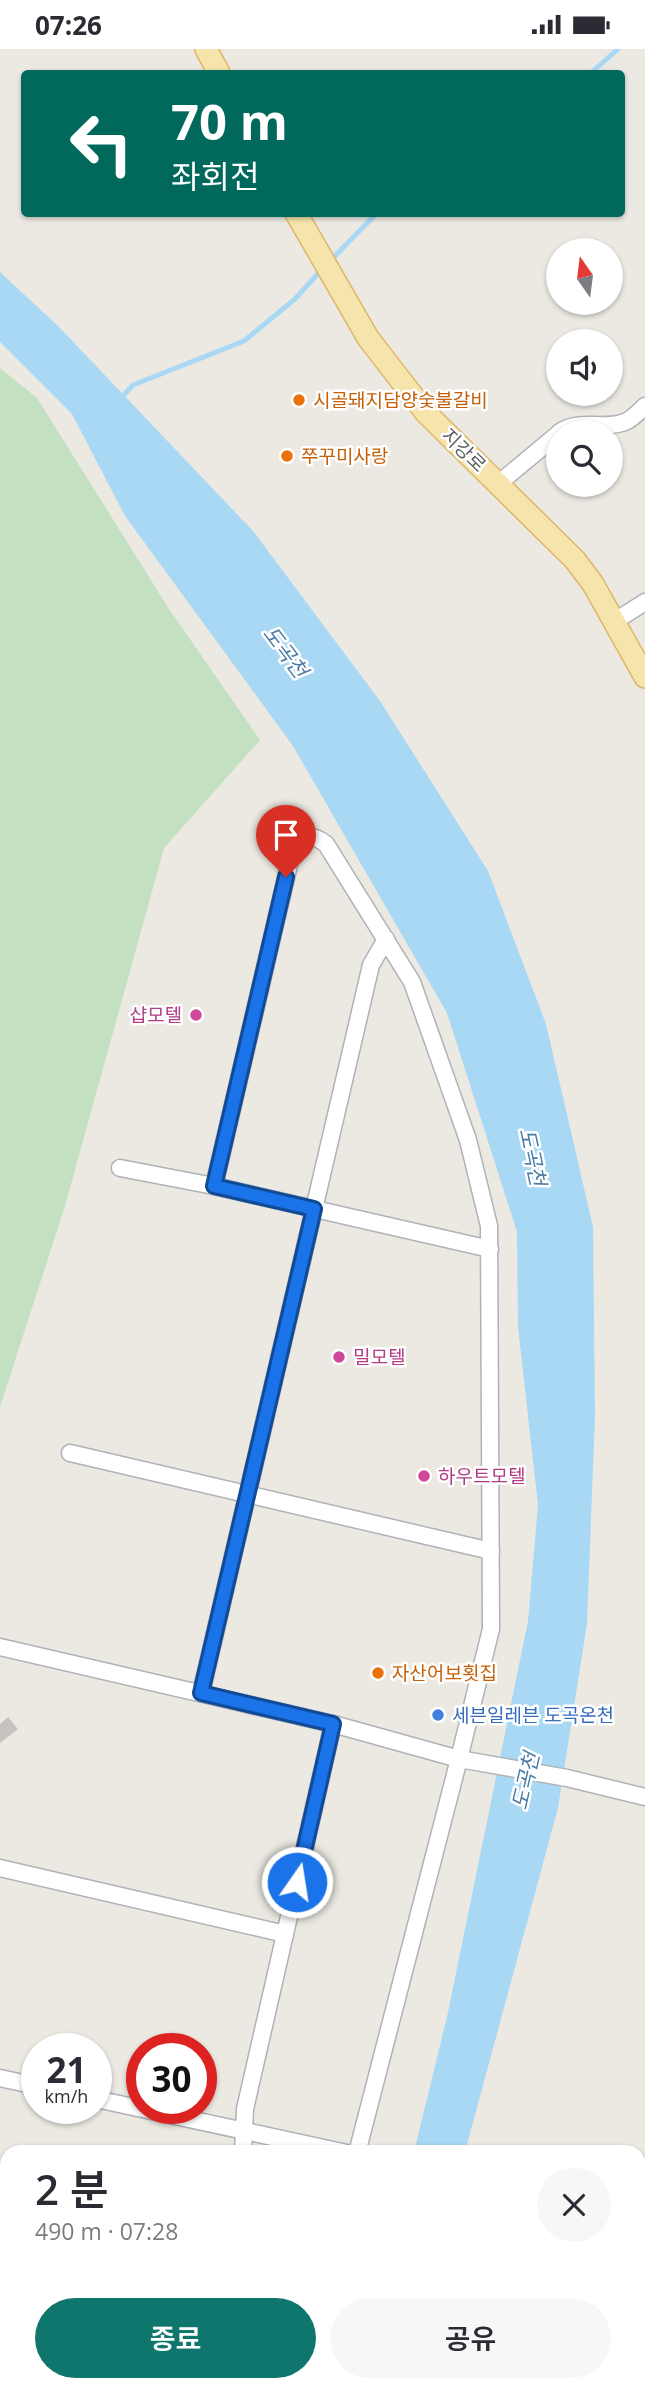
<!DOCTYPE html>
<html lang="ko">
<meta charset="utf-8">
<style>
body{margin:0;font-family:"Open Sans","Noto Sans KR",sans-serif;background:#f7f7f7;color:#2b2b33;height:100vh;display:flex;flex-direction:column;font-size:26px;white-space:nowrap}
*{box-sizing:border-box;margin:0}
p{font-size:23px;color:#7c7c81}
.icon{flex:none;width:38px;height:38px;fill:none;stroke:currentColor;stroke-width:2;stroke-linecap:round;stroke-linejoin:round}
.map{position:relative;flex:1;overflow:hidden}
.details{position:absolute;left:0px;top:2096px;width:646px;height:247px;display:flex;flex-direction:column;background:#fff;border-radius:21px 21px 0 0;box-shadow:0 2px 5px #0004}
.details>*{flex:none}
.top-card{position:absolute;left:21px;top:21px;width:604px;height:147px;border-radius:7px;box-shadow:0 2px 5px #0004;background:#00695c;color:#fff;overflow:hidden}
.needle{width:46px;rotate:346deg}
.tools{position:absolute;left:546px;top:189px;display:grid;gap:14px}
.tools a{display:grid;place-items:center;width:77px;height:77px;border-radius:50%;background:#fff;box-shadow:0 2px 5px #0004;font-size:35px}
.speed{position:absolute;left:21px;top:1984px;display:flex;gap:14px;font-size:35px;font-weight:700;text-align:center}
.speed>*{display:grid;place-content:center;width:91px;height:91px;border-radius:50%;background:#fff;box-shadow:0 2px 5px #0004;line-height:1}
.speed small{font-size:18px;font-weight:400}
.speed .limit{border:10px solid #d22;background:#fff;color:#111}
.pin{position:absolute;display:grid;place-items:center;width:60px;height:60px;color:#fff;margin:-72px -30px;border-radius:50% 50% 50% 0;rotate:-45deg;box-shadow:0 0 7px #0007}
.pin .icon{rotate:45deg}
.me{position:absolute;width:77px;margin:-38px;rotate:13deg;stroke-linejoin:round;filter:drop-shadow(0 0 5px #0008)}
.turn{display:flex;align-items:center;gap:24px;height:147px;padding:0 35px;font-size:32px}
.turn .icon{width:91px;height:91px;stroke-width:2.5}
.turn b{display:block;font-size:49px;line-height:60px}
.round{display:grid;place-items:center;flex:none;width:74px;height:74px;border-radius:37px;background:#f7f7f7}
.summary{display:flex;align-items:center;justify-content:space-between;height:119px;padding:0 35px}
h1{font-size:42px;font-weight:600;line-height:52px}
.cta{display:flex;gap:14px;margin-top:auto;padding:14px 35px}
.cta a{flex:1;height:80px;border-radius:42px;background:#0f766e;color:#fff;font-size:28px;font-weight:600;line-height:80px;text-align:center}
.cta a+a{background:#f7f7f7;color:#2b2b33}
.status{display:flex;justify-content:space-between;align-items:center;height:49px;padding:0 35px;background:#fff;direction:ltr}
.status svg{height:19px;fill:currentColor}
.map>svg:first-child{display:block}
.green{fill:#c3e0c1}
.water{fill:#a9d8f4}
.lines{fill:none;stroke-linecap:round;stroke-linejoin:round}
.stream{stroke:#a9d8f4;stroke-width:5}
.building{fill:#c7c3be}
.minor-casing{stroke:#afb2b6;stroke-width:19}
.major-casing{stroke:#e0b666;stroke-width:24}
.minor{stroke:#fff;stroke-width:16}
.major{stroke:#f5e5ad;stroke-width:21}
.route-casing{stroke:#114b97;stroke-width:18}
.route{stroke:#1a73e8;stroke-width:12}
.food-dot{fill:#e8710a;stroke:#fff;stroke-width:2.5}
.hotel-dot{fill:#d1479c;stroke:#fff;stroke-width:2.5}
.shop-dot{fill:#3f7fe0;stroke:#fff;stroke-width:2.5}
.labels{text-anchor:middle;stroke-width:5;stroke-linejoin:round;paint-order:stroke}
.food-label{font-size:19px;fill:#c56008;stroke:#fff;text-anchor:start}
.street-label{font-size:19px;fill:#5a5e61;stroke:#fff}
.hotel-label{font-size:19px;fill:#b23c85;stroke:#fff;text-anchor:start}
.shop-label{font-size:19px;fill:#366cbe;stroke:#fff;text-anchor:start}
.water-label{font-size:21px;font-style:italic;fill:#497ba4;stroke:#fff}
</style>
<div class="status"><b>07:26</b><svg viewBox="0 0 49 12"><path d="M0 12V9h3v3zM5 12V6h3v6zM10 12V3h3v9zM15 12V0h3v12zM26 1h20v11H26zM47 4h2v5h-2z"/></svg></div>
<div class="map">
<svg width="645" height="2342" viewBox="0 0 645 2342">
<rect width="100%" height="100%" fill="#ebe9e2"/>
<g class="green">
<path d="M0 319 37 349 169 560 260 691 164 799 65 1157 0 1358Z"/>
<path d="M0 2163 7 2164V2297L0 2316Z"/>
</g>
<path class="water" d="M0 223 59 278 253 482 380 652 488 822 546 975 593 1178 595 1367 587 1575 558 1759 465 2103H414L447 1968 528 1572 538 1456 518 1278 517 1183 447 964 293 697 125 467 72 365 0 293Z"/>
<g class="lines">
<g class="stream">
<path d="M591 24 618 0"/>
<path d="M330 212 377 164"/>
<path d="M121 349 133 336 244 292 295 250 323 219"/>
</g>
</g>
<path class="building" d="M8 1668 18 1680 0 1694V1675Z"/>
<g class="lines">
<defs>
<g id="minor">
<path d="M560 383C579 369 606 382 627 372 633 369 640 362 645 357"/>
<path d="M498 435 558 385"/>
<path d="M615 572 645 553"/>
<path d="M120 1119 214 1137 490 1200"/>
<path d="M214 1137 292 803C302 786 310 783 326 795L412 933 468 1091 489 1177 491 1580 459 1710 357 2104"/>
<path d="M70 1404 491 1502"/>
<path d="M0 1598 333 1675 459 1710 567 1729 645 1748"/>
<path d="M201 1644 371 916 386 890"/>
<path d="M0 1819 285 1885"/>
<path d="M0 2029 37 2037"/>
<path d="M96 2050 347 2104"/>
<path d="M243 2104 245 2060 333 1675"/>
<path d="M234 2342V2336"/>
<path d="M335 2342V2336"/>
<path d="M458 2342 459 2336"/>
</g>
<g id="major">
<path d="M206 0 219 24"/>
<path d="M296 164 368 289 426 364 575 511 593 535 645 628"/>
<path d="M639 2315 645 2308"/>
<path d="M618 2342 622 2336"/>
</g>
</defs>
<use href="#minor" class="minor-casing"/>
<use href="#major" class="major-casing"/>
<use href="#minor" class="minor"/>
<use href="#major" class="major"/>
</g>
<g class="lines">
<defs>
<path id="route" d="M286 828 214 1137 314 1160 201 1644 333 1675 297 1833"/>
</defs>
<use href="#route" class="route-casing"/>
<use href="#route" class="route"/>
</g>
<g class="food-dot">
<circle cx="299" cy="351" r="7"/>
<circle cx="287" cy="407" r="7"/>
<circle cx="378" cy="1624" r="7"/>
</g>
<g class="hotel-dot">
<circle cx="196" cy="966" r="7"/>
<circle cx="339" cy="1308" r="7"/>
<circle cx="424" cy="1427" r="7"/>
</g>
<circle class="shop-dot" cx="438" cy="1666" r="7"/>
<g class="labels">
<g class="food-label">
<text x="313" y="358">시골돼지담양숯불갈비</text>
<text x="301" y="414">쭈꾸미사랑</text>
<text x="392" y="1631">자산어보횟집</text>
</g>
<g class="street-label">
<text transform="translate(464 401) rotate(44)" y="7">지강로</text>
</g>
<g class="hotel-label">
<text x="182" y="973" text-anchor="end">샵모텔</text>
<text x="353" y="1315">밀모텔</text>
<text x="438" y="1434">하우트모텔</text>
</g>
<g class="shop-label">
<text x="452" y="1673">세븐일레븐 도곡온천</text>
</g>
<g class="water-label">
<text transform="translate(285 603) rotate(53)" y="7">도곡천</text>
<text transform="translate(532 1108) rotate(78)" y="7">도곡천</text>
<text transform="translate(526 1732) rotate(-77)" y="7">도곡천</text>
</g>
</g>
</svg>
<div class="tools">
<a><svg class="needle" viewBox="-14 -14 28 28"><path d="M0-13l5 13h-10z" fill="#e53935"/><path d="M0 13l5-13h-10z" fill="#7c7c81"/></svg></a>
<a><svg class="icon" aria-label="sound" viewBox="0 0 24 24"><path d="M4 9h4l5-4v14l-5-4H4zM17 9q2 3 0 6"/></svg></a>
<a><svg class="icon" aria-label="search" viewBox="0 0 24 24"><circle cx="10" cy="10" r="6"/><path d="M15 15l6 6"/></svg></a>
</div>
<div class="speed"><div>21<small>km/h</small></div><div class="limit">30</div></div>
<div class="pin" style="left:286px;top:828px;background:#d93025"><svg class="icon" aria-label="arrive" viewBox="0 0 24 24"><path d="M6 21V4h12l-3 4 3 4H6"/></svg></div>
<svg class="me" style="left:297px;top:1833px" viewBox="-20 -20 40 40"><circle r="17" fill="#1a73e8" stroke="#fff" stroke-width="3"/><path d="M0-11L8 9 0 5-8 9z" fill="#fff"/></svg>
<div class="top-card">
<div class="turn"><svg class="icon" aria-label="left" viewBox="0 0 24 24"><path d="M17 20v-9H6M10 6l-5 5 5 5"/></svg><div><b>70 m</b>좌회전</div></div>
</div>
<section class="details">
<div class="summary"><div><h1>2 분</h1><p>490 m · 07:28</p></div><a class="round"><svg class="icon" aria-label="close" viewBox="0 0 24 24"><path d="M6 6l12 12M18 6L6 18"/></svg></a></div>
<div class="cta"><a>종료</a><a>공유</a></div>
</section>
</div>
